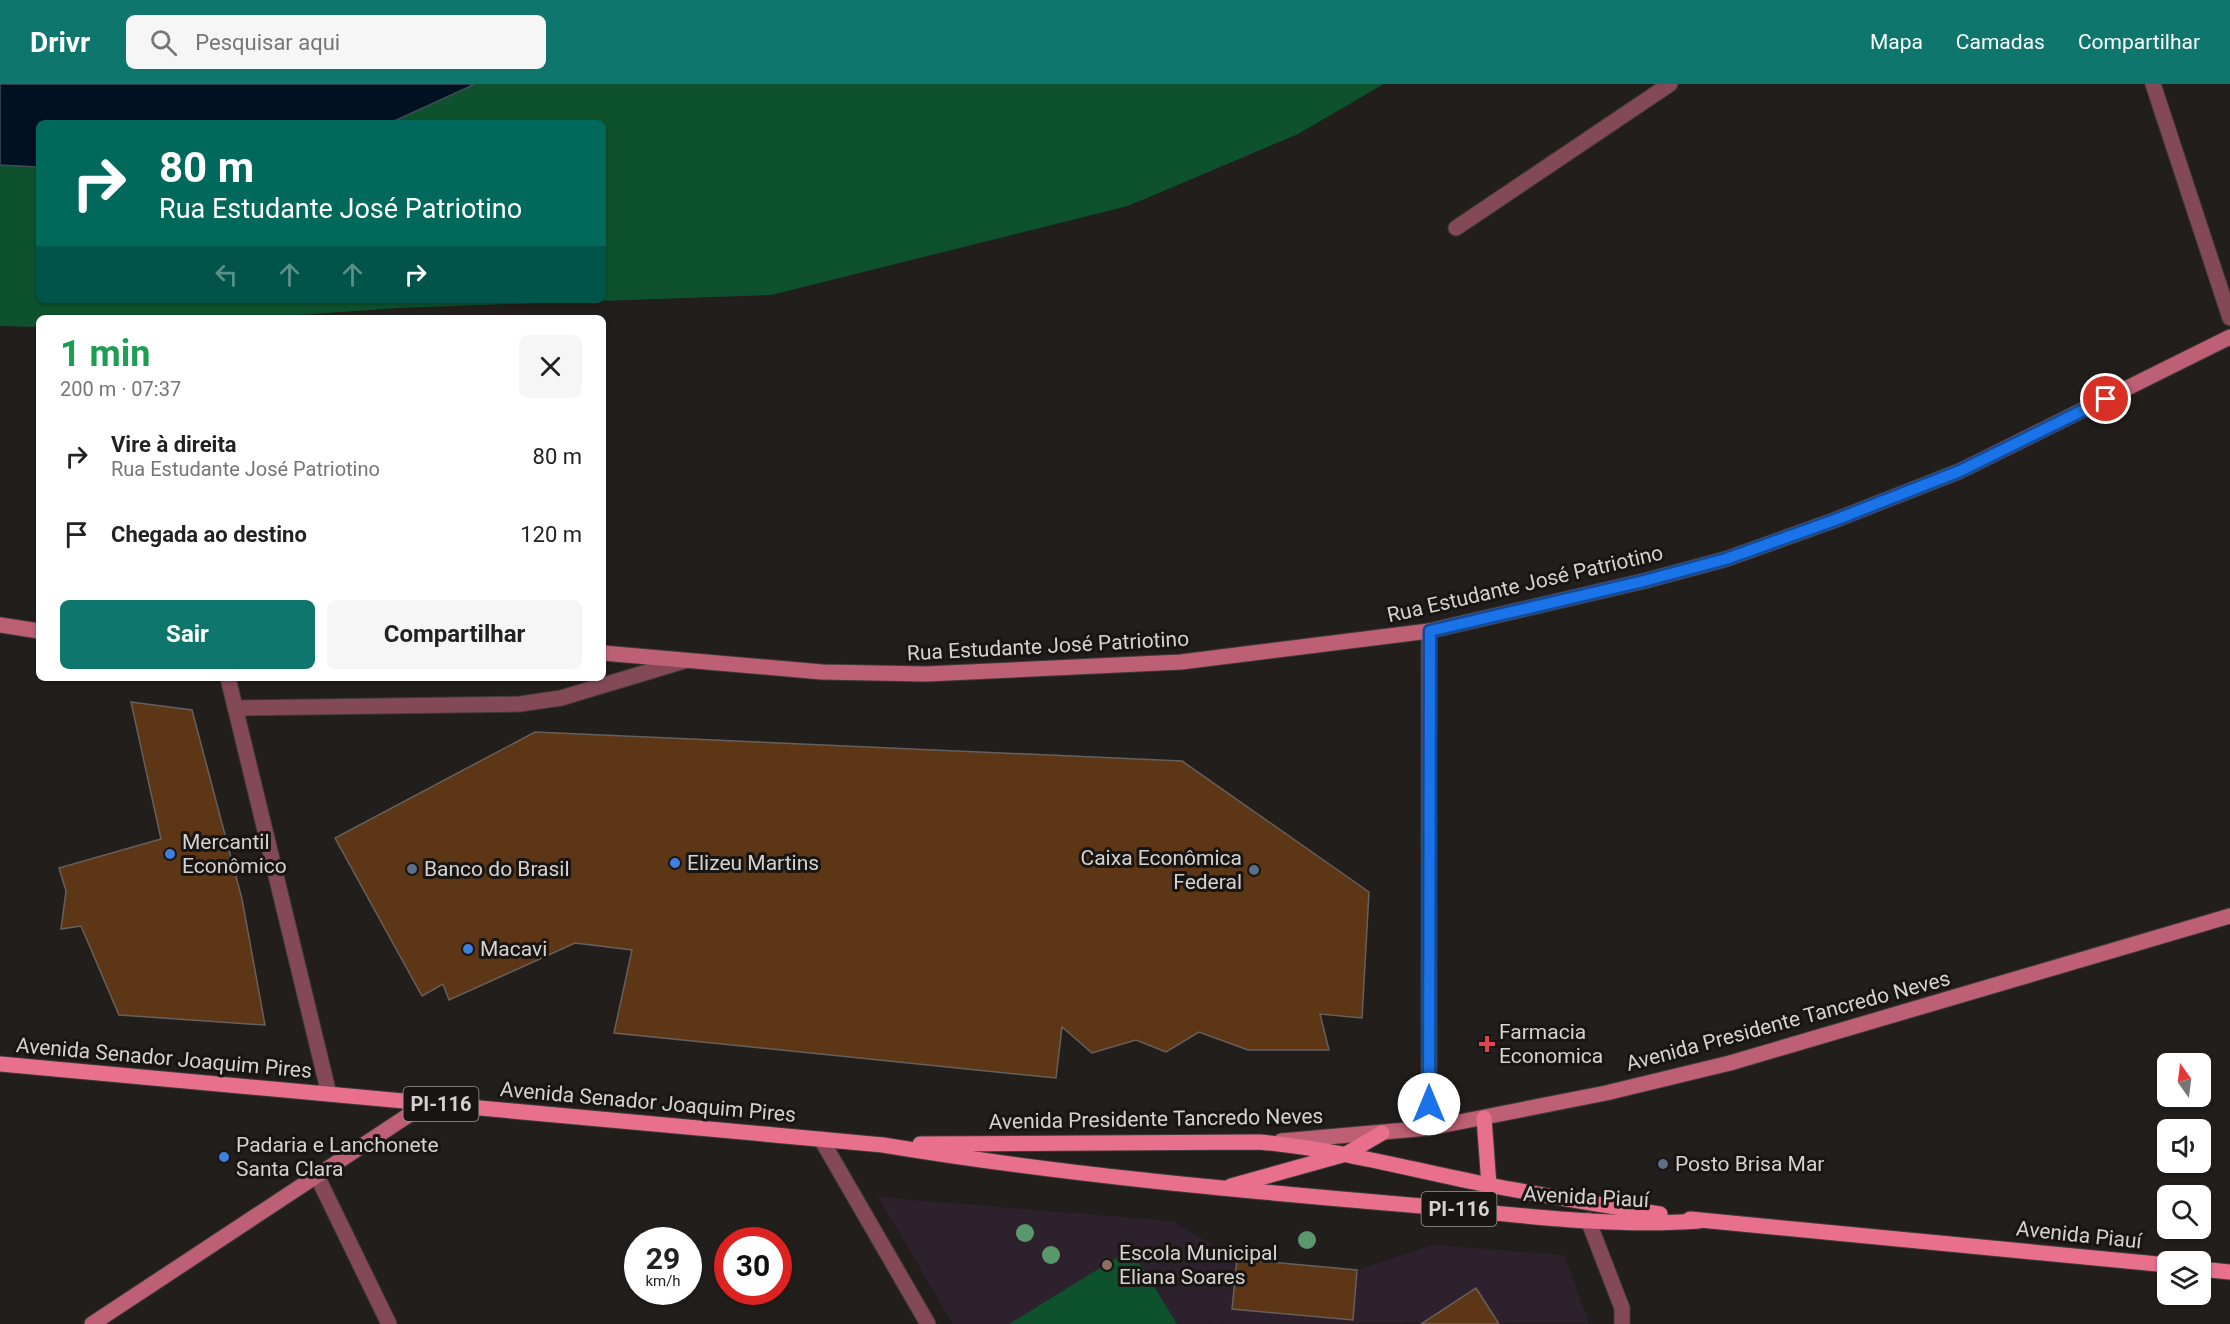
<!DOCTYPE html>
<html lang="pt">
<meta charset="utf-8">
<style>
body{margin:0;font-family:Roboto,sans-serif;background:#f6f6f6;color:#222;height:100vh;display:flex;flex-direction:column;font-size:22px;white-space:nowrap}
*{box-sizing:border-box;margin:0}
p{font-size:20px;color:#767676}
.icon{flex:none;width:33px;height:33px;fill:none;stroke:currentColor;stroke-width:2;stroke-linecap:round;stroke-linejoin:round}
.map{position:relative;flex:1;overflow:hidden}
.side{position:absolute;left:36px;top:231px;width:570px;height:366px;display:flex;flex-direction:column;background:#fff;border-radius:9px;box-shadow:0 2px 4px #0004}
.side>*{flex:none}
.banner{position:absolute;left:36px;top:36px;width:570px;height:183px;border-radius:9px;box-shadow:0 2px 4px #0004;background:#00695c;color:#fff;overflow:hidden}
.needle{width:39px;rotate:346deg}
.fabs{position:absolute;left:2157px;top:969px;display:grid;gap:12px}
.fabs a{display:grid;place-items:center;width:54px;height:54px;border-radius:9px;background:#fff;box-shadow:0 2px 4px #0004;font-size:30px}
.speed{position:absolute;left:624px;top:1143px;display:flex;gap:12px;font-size:30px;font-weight:700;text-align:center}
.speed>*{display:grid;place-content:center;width:78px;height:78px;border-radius:50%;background:#fff;box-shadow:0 2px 4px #0004;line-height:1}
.speed small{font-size:15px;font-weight:400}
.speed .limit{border:9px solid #d22;background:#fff;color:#111}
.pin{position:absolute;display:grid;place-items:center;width:51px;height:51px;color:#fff;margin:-26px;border:3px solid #fff;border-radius:50%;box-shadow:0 2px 6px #0007}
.me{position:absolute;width:66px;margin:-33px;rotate:0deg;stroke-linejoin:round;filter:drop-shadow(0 0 4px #0008)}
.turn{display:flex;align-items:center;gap:21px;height:126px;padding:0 24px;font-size:27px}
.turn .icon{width:78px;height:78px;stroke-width:2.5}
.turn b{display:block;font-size:42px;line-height:51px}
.lanes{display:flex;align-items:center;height:57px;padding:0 24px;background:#0003;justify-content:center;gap:30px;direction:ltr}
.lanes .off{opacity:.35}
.round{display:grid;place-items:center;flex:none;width:63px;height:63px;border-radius:9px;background:#f6f6f6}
.head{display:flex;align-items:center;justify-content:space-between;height:102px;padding:0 24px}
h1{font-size:36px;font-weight:700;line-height:45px;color:#1e9e55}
.primary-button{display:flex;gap:12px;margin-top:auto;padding:12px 24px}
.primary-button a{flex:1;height:69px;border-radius:9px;background:#0f766e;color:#fff;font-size:24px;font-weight:700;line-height:69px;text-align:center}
.primary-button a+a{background:#f6f6f6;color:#222}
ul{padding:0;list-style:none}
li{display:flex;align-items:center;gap:18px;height:78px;padding:0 24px}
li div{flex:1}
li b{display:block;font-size:22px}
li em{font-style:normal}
header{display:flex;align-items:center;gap:36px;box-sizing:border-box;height:84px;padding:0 30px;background:#0f766e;color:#fff}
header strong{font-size:28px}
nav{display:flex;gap:33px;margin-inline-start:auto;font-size:21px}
.search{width:420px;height:54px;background:#f6f6f6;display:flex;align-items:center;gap:15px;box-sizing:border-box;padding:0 21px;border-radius:9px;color:#767676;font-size:22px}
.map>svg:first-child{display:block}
.education{fill:#2e212e}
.green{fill:#0d522d}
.water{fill:#001121;stroke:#404b56;stroke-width:1.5}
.building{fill:#5d3616;stroke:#66605c;stroke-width:1.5}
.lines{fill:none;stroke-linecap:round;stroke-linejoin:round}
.lane-casing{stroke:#3f3b38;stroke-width:17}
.street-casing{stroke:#3f3b38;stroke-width:17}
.secondary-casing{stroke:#3f3b38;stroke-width:17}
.primary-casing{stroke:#3f3b38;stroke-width:17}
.lane{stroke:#844956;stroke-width:15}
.street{stroke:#844956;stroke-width:15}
.secondary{stroke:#bd5f75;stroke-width:15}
.primary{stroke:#e9708d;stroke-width:15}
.tree{fill:#5a976d}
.route-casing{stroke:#114b97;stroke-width:15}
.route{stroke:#1a73e8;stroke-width:10}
.shop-dot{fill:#3f7fe0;stroke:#191512;stroke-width:2}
.service-dot{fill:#5c6f8a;stroke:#191512;stroke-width:2}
.health-dot{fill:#e0444e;stroke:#191512;stroke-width:2}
.education-dot{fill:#8d6e63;stroke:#191512;stroke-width:2}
.labels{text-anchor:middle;stroke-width:6;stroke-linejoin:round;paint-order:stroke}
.shield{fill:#191512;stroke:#9d9997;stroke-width:1.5}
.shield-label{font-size:20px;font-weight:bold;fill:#d5d2d0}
.street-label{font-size:21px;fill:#d5d2d0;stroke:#191512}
.poi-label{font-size:21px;fill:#d5d2d0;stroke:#191512;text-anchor:start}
</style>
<header>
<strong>Drivr</strong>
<div class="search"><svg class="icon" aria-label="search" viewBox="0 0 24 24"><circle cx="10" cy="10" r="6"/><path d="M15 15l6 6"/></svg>Pesquisar aqui</div>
<nav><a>Mapa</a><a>Camadas</a><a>Compartilhar</a></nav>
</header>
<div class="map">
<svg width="2230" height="1240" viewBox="0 0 2230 1240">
<rect width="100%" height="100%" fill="#221e1b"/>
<path class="education" d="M878 1113 1172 1137 1237 1175 1357 1186 1433 1161 1564 1171 1589 1239 953 1240Z"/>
<g class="green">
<path d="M475 0H1384L1298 50 1128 122 771 211 398 224 256 234H39V243L0 242V81L39 83V216H603V39H390Z"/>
<path d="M1131 1165 1177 1240H1009Z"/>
</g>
<path class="water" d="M0 0H475L390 39H39V83L0 81Z"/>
<g class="building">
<path d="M131 618 192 626 242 815 265 941 119 931 81 842 61 845 66 807 59 784 161 755Z"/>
<path d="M535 648 1182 677 1369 808 1362 934 1320 930 1329 966H1248L1199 948 1166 968 1136 956 1092 969 1062 943 1056 994 614 949 632 866 575 859 449 916 443 900 422 912 335 754Z"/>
<path d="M1237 1175 1357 1186 1353 1236 1232 1225Z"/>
<path d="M1476 1204 1499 1240H1421Z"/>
</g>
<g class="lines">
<defs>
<g id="lane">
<path d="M228 594 329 1010"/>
<path d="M235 624 520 620 561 614 684 577"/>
</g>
<g id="street">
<path d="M2153 0 2230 234"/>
<path d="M1456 144 1670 0"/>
<path d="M1429 1044V547"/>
<path d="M821 1055 928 1240"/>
<path d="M317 1092 389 1240"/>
<path d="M1588 1136 1622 1224V1240"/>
</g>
<g id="secondary">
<path d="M0 541 39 547"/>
<path d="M603 569 822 588 926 590 1181 578 1429 547 1644 497 1726 475 1835 436 1960 387 2230 253"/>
<path d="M1281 1057 1429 1044 1606 1009 1730 979 2230 832"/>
<path d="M92 1240 427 1019"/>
</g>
<g id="primary">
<path d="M0 980 883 1061C1058 1090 1233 1106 1410 1121 1505 1129 1604 1144 1699 1137"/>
<path d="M1484 1034 1489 1101"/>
<path d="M920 1060 1259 1058C1338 1065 1412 1086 1489 1101 1545 1112 1603 1121 1660 1130"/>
<path d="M1231 1102 1346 1070 1382 1049"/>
<path d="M1690 1135 2168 1181"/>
<path d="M2200 1185 2230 1188"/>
</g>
</defs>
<use href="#lane" class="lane-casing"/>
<use href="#street" class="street-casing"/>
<use href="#secondary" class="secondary-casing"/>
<use href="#primary" class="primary-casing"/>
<use href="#lane" class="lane"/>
<use href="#street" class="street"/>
<use href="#secondary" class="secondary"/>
<use href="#primary" class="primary"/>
</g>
<g class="tree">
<circle cx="1025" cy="1149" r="9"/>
<circle cx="1307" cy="1156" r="9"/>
<circle cx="1051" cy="1171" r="9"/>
</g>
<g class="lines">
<defs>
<path id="route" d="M1429 1020 1430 547 1644 497 1726 475 1835 436 1960 387 2106 315"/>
</defs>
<use href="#route" class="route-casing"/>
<use href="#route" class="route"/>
</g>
<g class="shop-dot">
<circle cx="170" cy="770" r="6"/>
<circle cx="675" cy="779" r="6"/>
<circle cx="468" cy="865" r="6"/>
<circle cx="224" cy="1073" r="6"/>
</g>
<g class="service-dot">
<circle cx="412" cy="785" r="6"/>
<circle cx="1254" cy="786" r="6"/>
<circle cx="1663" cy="1080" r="6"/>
</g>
<path class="health-dot" d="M1484 951h6v6h6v6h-6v6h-6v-6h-6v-6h6z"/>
<circle class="education-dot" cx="1107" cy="1181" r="6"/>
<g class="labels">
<g class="shield">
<rect x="403.5" y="1003" width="75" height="34" rx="4.5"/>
<rect x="1421.5" y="1108" width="75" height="34" rx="4.5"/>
</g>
<g class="shield-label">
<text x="441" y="1027">PI-116</text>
<text x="1459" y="1132">PI-116</text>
</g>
<g class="street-label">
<text transform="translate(1525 500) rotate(-13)" y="7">Rua Estudante José Patriotino</text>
<text transform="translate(1048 562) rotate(-3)" y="7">Rua Estudante José Patriotino</text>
<text transform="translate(1788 937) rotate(-15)" y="7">Avenida Presidente Tancredo Neves</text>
<text transform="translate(164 974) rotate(5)" y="7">Avenida Senador Joaquim Pires</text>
<text transform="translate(648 1018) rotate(5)" y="7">Avenida Senador Joaquim Pires</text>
<text transform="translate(1156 1035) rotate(-1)" y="7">Avenida Presidente Tancredo Neves</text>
<text transform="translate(1586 1113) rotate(3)" y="7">Avenida Piauí</text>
<text transform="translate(2079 1151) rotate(6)" y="7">Avenida Piauí</text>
</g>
<g class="poi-label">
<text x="182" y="765">Mercantil<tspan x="182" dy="24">Econômico</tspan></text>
<text x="1242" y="781" text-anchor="end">Caixa Econômica<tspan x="1242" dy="24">Federal</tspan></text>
<text x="687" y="786">Elizeu Martins</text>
<text x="424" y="792">Banco do Brasil</text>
<text x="480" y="872">Macavi</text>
<text x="1499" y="955">Farmacia<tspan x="1499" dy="24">Economica</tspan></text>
<text x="236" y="1068">Padaria e Lanchonete<tspan x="236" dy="24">Santa Clara</tspan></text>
<text x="1675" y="1087">Posto Brisa Mar</text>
<text x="1119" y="1176">Escola Municipal<tspan x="1119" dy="24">Eliana Soares</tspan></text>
</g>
</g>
</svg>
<div class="fabs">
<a><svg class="needle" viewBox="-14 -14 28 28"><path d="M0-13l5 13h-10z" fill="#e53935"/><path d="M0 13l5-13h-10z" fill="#767676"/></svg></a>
<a><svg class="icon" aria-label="sound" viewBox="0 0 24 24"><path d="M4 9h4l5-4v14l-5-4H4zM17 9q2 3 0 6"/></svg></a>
<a><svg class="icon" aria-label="search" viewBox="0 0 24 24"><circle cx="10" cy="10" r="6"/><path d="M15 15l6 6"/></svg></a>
<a><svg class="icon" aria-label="layers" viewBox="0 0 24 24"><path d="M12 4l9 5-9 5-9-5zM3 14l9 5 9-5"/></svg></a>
</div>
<div class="speed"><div>29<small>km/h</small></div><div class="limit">30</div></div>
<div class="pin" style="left:2106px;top:315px;background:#d93025"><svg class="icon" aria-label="arrive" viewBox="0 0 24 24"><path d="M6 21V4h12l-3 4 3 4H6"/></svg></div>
<svg class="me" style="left:1429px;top:1020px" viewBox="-20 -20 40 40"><circle r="19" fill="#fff"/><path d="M0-13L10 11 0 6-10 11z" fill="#1a73e8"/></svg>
<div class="banner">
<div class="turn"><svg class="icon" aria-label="right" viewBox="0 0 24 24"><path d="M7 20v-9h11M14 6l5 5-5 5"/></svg><div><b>80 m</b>Rua Estudante José Patriotino</div></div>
<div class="lanes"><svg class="icon off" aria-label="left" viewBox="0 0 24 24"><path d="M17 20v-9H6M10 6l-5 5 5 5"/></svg><svg class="icon off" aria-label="ahead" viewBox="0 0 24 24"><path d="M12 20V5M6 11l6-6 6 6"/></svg><svg class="icon off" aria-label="ahead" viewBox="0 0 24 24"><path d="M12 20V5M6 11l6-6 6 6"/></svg><svg class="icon" aria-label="right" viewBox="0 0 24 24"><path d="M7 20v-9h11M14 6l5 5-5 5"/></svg></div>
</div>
<section class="side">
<div class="head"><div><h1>1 min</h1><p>200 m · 07:37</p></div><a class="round"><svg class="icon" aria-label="close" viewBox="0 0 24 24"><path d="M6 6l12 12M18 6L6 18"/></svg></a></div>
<ul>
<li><svg class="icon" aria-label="right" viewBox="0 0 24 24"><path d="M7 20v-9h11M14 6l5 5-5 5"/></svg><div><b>Vire à direita</b><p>Rua Estudante José Patriotino</p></div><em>80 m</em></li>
<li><svg class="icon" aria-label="arrive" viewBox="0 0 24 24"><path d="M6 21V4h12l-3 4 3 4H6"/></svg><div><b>Chegada ao destino</b></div><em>120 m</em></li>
</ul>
<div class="primary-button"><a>Sair</a><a>Compartilhar</a></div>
</section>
</div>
